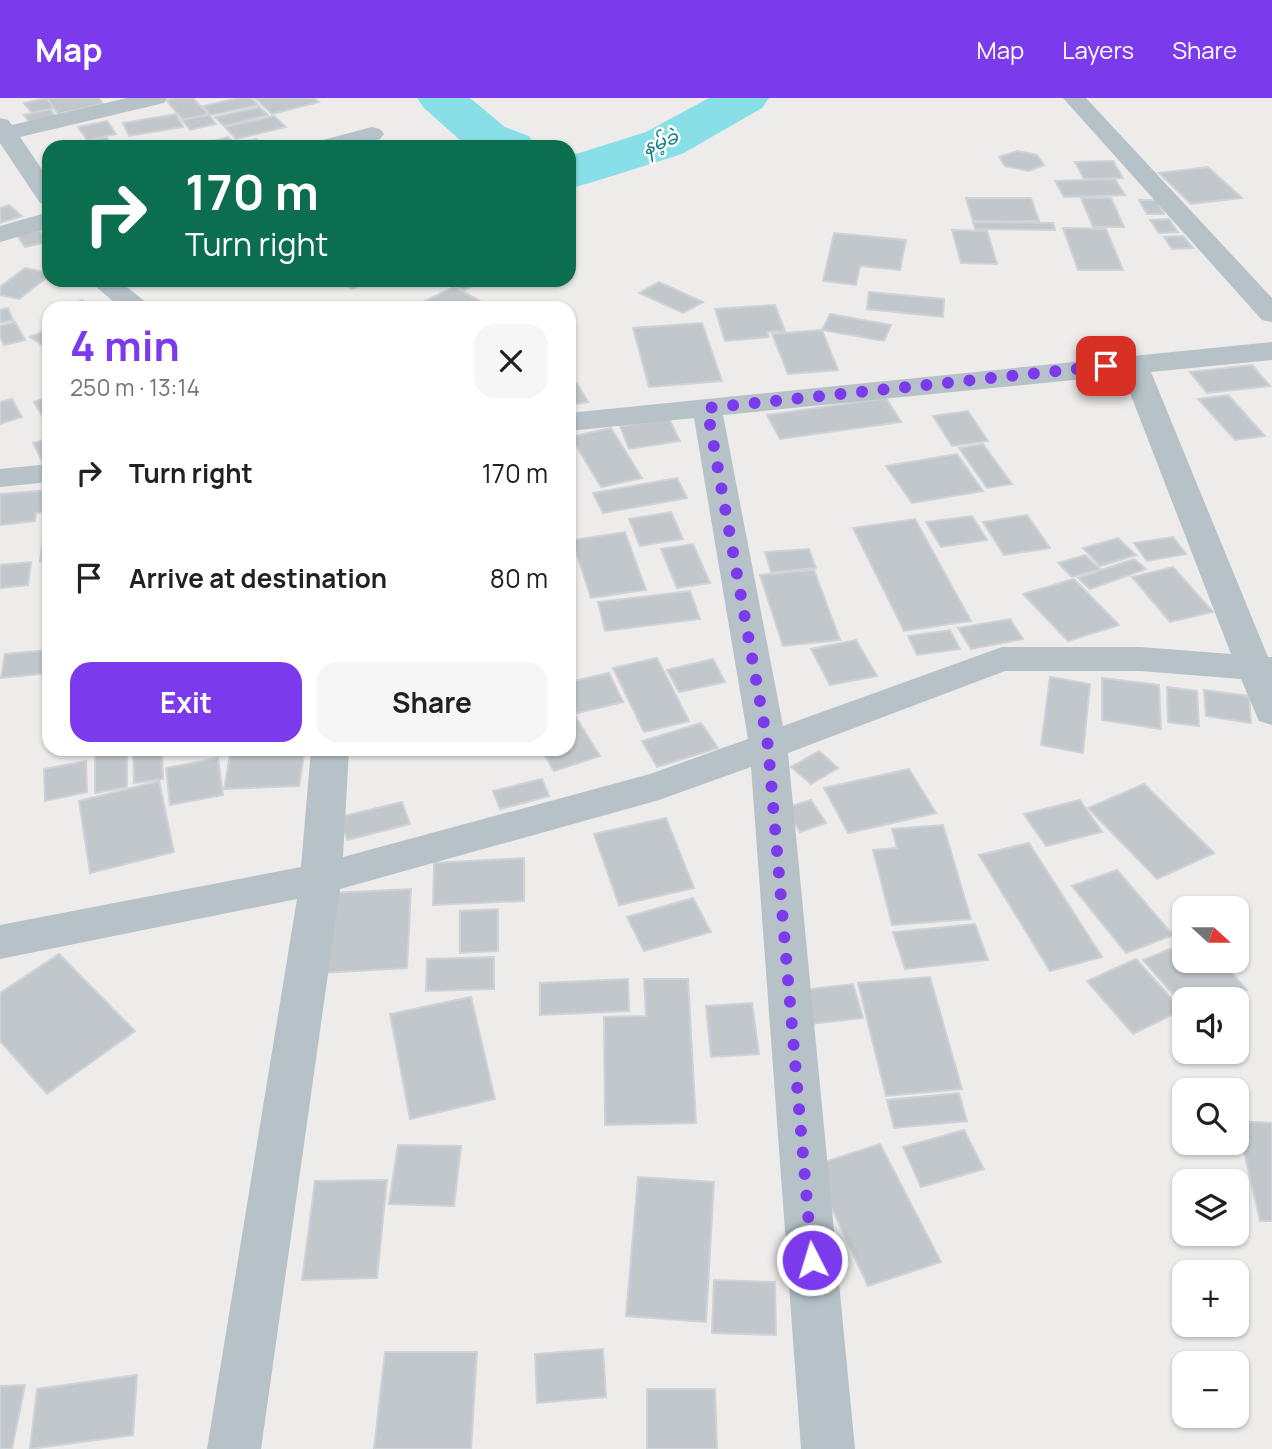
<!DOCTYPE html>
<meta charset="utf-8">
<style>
body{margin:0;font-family:Manrope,"Noto Sans Myanmar",sans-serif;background:#f6f6f6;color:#202124;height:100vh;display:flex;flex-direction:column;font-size:26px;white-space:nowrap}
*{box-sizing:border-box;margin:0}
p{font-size:23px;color:#757577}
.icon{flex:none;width:38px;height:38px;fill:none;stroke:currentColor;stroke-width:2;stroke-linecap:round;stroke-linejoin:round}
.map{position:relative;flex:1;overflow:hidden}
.side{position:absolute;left:42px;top:203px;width:534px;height:455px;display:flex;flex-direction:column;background:#fff;border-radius:21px;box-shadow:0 2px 5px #0004}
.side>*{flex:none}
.hud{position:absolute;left:42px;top:42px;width:534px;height:147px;border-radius:21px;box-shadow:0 2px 5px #0004;background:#0b6e4f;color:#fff;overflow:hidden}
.needle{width:46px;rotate:111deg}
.fabs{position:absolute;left:1172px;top:798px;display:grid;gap:14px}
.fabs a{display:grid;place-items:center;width:77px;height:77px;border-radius:14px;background:#fff;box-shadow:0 2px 5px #0004;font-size:35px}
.pin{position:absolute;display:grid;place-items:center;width:60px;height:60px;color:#fff;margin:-30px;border-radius:14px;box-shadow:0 4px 10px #0006}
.me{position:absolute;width:77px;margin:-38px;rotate:355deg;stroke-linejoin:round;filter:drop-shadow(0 0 5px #0008)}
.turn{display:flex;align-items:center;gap:24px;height:147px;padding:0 28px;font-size:32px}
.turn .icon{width:91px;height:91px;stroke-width:2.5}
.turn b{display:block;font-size:49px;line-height:60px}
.round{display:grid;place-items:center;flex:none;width:74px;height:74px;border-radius:21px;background:#f6f6f6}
.head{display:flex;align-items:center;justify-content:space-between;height:119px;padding:0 28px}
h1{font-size:42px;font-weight:700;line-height:52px;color:#7c3aed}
.button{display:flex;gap:14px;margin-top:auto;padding:14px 28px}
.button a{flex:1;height:80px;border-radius:21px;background:#7c3aed;color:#fff;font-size:28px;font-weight:700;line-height:80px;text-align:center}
.button a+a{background:#f6f6f6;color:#202124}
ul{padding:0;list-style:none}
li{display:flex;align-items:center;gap:21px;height:105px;padding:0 28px}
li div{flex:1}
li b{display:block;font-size:26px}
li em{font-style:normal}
header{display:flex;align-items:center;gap:42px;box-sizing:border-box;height:98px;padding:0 35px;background:#7c3aed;color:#fff}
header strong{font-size:33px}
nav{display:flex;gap:38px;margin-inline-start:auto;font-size:24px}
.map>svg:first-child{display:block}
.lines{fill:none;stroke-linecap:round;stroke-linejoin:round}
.river{fill:#88dfe7;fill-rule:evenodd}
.building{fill:#c2c7cb;stroke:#cfd2d7;stroke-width:2}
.minor{fill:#b6c2c7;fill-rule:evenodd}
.route{stroke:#7c3aed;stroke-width:12;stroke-dasharray:0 21.6}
.labels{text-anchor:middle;stroke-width:5;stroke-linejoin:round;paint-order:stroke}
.far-water-label{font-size:19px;font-style:italic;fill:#117f89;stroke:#fff}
</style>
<header>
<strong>Map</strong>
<nav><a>Map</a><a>Layers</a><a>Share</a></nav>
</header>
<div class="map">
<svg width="1272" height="1351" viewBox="0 0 1272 1351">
<rect width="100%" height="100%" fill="#eeebeb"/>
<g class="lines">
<g class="river">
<path d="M417 0H470L505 29 529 38 536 49H468L424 10Z"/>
<path d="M709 0H769L762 10 682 56 593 84 575 89 569 87V55L576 56 646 34Z"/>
</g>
</g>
<g class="building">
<path d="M46 0 54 10 32 15 24 5Z"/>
<path d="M47 0H99L103 6 58 16Z"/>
<path d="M176 0H193L208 16 183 22 166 2Z"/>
<path d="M239 0H251L258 7 211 17 203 8Z"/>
<path d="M261 0H314L319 4 272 16 256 1Z"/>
<path d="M259 9 268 17 224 28 215 19Z"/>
<path d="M50 11 57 20 31 26 24 17Z"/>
<path d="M176 16 183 29 129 38 123 25Z"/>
<path d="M209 17 216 26 190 32 182 22Z"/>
<path d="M274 18 286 29 236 41 225 29Z"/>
<path d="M107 23 116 36 87 42 78 29Z"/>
<path d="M106 39 114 49H66Z"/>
<path d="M228 39 237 47 206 49 203 46Z"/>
<path d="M256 41 266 49H243L239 46Z"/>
<path d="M1017 53 1037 57 1044 67 1029 73 1005 68 999 59Z"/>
<path d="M1113 63 1123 80 1084 81 1075 64Z"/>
<path d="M1208 69 1242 100 1191 106 1159 75Z"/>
<path d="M1115 81 1125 97 1064 99 1055 83Z"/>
<path d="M966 100H1031L1039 123H973Z"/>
<path d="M1081 100H1111L1124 129H1093Z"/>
<path d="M1139 102H1157L1164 116H1147Z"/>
<path d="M9 107 22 118 0 125V110Z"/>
<path d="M1169 121 1178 134 1159 135 1150 122Z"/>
<path d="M973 124 1053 125 1055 132 975 131Z"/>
<path d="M1063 130 1106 131 1123 172H1078Z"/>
<path d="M39 132 47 144 25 149 17 137Z"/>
<path d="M952 132 987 133 997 166 961 165Z"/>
<path d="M834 135 906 142 900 172 860 168 856 187 823 183Z"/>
<path d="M1183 138 1193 150 1172 151 1164 139Z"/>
<path d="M25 170 49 175V178L19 201 0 197V189Z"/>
<path d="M351 182H375L352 191 343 185Z"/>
<path d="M448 182H469L477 186 464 192Z"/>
<path d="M659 184 703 204 683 215 639 195Z"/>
<path d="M454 189 486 206 478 210H410Z"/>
<path d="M869 194 944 201 943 219 867 211Z"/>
<path d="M82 202 92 210H60Z"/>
<path d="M775 207 785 233 767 234 769 239 725 243 715 211Z"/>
<path d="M8 210 13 222 0 225V212Z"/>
<path d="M830 216 891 227 884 243 822 232Z"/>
<path d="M15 224 25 242 4 247 0 239V228Z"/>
<path d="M702 225 722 283 649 289 633 230Z"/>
<path d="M49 231V252L30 239Z"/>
<path d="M822 232 838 272 788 276 772 236Z"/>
<path d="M1252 267 1270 288 1207 295 1190 274Z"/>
<path d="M577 285 588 304 569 307V286Z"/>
<path d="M1228 297 1265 338 1235 342 1198 301Z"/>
<path d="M49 299V329L34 304Z"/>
<path d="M886 300 901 324 780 341 767 317Z"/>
<path d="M12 301 22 319 0 326V304Z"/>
<path d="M968 313 988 343 952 348 933 318Z"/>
<path d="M669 321 680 343 629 351 620 328Z"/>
<path d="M611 330 642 380 601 389 571 339Z"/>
<path d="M49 340V368L45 369 33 345Z"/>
<path d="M983 346 1012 386 987 390 959 350Z"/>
<path d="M957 356 983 393 912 405 886 368Z"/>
<path d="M677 380 687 400 603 415 593 395Z"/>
<path d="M49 392V414L36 415 35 423 0 427V396Z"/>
<path d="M671 414 683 441 640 448 629 421Z"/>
<path d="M1027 417 1050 450 1004 457 983 424Z"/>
<path d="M972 418 987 442 941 449 926 424Z"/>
<path d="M915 421 971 523 904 533 853 430Z"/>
<path d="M625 434 646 492 591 500 572 442Z"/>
<path d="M49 436V463H40L44 437Z"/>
<path d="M1173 439 1186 456 1147 463 1134 445Z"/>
<path d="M1118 440 1136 457 1100 468 1083 450Z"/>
<path d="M693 446 710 485 677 490 661 451Z"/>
<path d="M809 451 816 470 771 474 765 454Z"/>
<path d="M1085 457 1100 471 1072 479 1058 465Z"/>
<path d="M1134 461 1146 471 1090 491 1078 480Z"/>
<path d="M31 464 28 487 0 490V467Z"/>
<path d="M1173 469 1213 514 1170 524 1132 479Z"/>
<path d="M814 472 840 542 783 548 760 477Z"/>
<path d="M1074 481 1119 527 1068 543 1023 496Z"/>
<path d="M690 493 700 521 605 533 598 504Z"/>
<path d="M1010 521 1023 541 971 551 958 530Z"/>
<path d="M950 532 960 551 917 557 908 538Z"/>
<path d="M856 542 877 578 830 587 811 551Z"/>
<path d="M49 552V575L1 580 5 556Z"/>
<path d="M657 560 689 623 644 634 613 570Z"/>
<path d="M713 561 725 584 679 594 667 572Z"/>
<path d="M609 575 623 604 569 617V584Z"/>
<path d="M1050 579 1090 586 1083 655 1041 647Z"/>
<path d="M1102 580 1159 587 1161 631 1102 622Z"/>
<path d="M1167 589 1197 593 1199 628 1168 624Z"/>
<path d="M1204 592 1249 598 1251 625 1206 618Z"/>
<path d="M575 618 600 658 554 673 541 651H569V620Z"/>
<path d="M701 625 718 650 657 669 642 643Z"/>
<path d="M133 651H162L163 681 134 685Z"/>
<path d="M231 651H305L299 688 224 691Z"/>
<path d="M127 652V689L95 695V657Z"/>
<path d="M819 653 838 670 811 686 791 669Z"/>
<path d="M218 660 223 697 170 707 166 670Z"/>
<path d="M86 663 87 694 45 703 44 671Z"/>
<path d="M909 671 936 715 848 735 824 690Z"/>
<path d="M542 681 549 698 500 711 493 693Z"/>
<path d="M159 683 174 754 90 775 79 703Z"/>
<path d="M1144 686 1214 755 1157 781 1088 710Z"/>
<path d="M811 702 826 725 800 734 785 710Z"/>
<path d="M1080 702 1102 734 1046 748 1024 716Z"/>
<path d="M402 704 410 726 347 742 340 719Z"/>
<path d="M666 720 694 790 619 807 594 736Z"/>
<path d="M943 727 971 821 892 827 873 752 897 750 892 731Z"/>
<path d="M1029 745 1102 859 1050 873 979 757Z"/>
<path d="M524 760V803L433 807 434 765Z"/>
<path d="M1117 772 1173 837 1126 855 1072 788Z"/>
<path d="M411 791 407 870 321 875 329 795Z"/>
<path d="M693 800 711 834 644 853 627 819Z"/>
<path d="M498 811V853L460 855V813Z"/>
<path d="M975 826 988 862 905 871 893 834Z"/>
<path d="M1185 845V863H1221L1247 892 1226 901H1185V910L1143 862Z"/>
<path d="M59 856 135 933 47 996 0 943V895Z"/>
<path d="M494 859V891L426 893 427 861Z"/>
<path d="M1136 861 1182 912 1133 936 1087 883Z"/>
<path d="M930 879 962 991 886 998 858 885Z"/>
<path d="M628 881 629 913 540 917V885Z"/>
<path d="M644 881H688L696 1025 605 1027 604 919 646 918Z"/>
<path d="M853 886 863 920 811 926 802 892Z"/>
<path d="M471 899 495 1001 410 1021 390 916Z"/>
<path d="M752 905 759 956 711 959 706 908Z"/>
<path d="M959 995 967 1023 894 1030 887 1002Z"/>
<path d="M1237 1023 1272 1025V1123H1260Z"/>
<path d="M964 1032 984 1071 921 1089 903 1049Z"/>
<path d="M880 1046 941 1164 868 1188 812 1068Z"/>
<path d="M398 1047 461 1048 454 1108 389 1106Z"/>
<path d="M638 1079 714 1084 706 1224 626 1218Z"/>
<path d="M387 1082 377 1180 302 1182 315 1083Z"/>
<path d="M714 1182 775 1184 776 1237 712 1235Z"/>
<path d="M603 1251 606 1299 537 1305 535 1256Z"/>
<path d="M385 1254H477L471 1351H374Z"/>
<path d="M137 1277 133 1337 30 1351 37 1291Z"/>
<path d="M25 1287 12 1351H0V1288Z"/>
<path d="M647 1291H715L717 1351H647Z"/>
</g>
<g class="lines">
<g class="minor">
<path d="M127 0H167L164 5 20 39 49 82V107L40 105 0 45V20L8 22 12 27Z"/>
<path d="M1063 0H1086L1272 200V224L1262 222Z"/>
<path d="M372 29 380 31 384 36 380 41 350 49H311L315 44Z"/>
<path d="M49 114V130L0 144V128Z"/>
<path d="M88 182H118L153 210H121Z"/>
<path d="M1272 244V262L1151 274 1268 559H1272V627L1259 623 1241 581 1140 573H1005L788 655 855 1351H801L751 669 659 702 340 791 261 1351H207L297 801 0 861V827L301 769 311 651H349L343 759 650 676 748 641 694 320 569 333V315ZM1123 277 1231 556 1140 549H1002L783 628 723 317Z"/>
<path d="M49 366V384L0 389V371Z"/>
</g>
</g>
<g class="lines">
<path class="route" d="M812 1162 768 648 707 310 1106 268"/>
</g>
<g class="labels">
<g class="far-water-label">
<text transform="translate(660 44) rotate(-22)" y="7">နမ့်ခဲ</text>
</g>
</g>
</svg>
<div class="fabs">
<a><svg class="needle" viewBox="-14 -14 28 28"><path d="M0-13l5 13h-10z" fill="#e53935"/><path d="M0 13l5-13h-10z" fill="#757577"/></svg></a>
<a><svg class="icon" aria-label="sound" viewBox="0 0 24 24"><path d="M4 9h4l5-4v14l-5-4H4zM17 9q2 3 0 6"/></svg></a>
<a><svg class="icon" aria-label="search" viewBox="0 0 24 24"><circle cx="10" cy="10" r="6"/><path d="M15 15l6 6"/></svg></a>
<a><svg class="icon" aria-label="layers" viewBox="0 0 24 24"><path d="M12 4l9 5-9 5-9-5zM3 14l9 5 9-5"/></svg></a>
<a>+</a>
<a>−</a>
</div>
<div class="pin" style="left:1106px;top:268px;background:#d93025"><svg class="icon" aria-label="arrive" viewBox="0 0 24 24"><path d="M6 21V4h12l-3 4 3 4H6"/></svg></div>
<svg class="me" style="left:812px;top:1162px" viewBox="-20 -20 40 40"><circle r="17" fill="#7c3aed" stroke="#fff" stroke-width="3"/><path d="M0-11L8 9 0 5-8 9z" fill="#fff"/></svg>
<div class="hud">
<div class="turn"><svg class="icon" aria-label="right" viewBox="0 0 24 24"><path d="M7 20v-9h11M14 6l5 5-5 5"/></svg><div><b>170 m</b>Turn right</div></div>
</div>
<section class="side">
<div class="head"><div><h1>4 min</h1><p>250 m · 13:14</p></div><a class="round"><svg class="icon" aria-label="close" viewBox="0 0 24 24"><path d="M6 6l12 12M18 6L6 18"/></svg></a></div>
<ul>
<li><svg class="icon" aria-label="right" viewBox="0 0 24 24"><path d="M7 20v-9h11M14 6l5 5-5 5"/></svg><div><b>Turn right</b></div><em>170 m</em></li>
<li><svg class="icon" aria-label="arrive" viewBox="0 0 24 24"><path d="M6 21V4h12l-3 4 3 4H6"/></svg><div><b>Arrive at destination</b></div><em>80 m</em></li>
</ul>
<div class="button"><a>Exit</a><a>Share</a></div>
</section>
</div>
